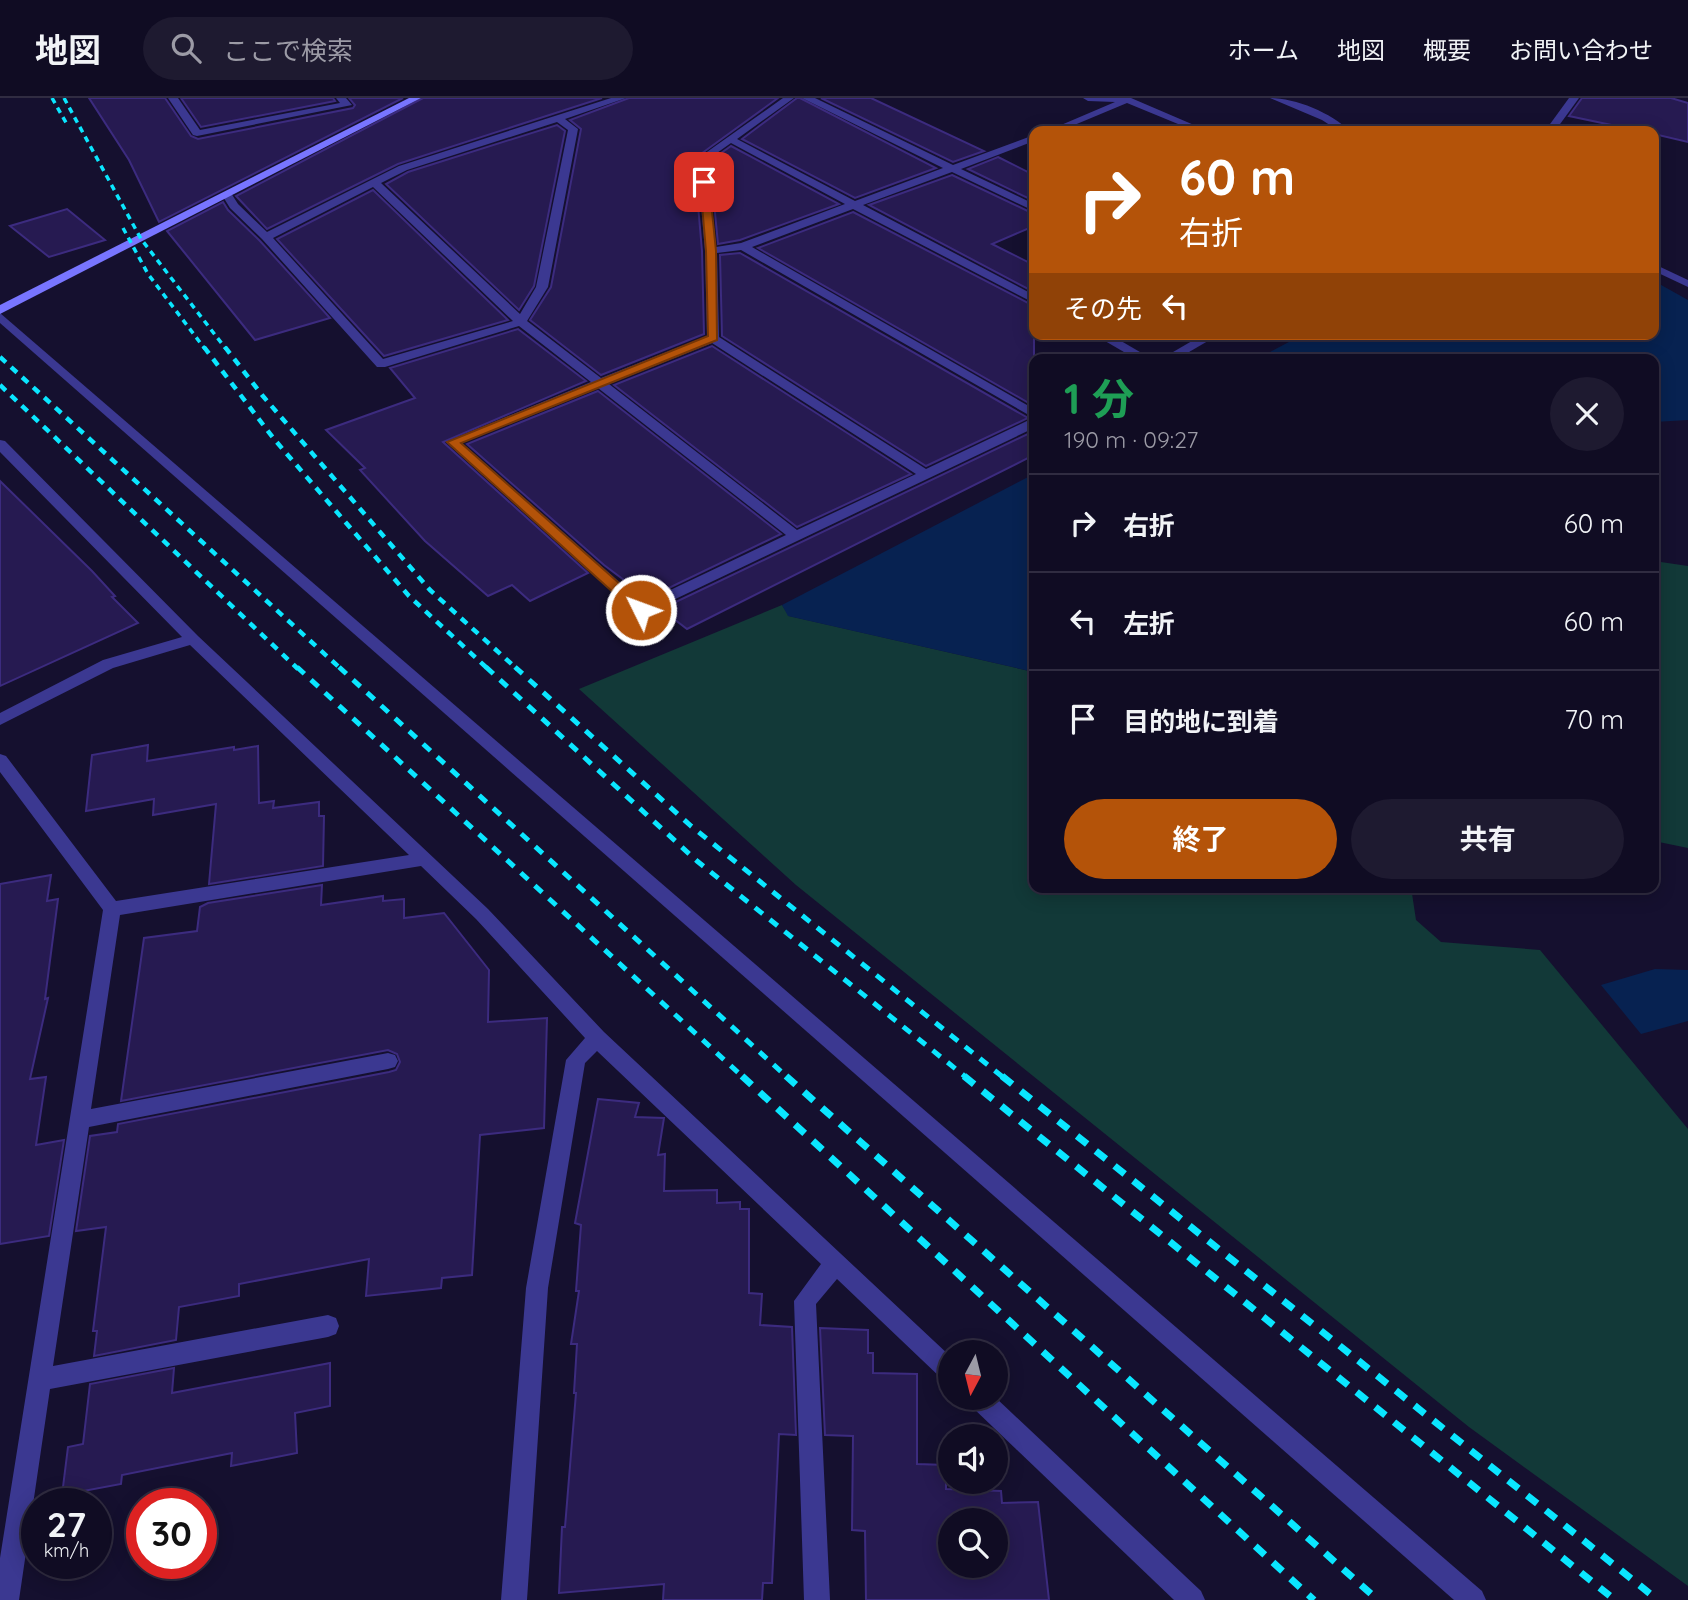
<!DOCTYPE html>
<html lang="ja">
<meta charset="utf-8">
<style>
body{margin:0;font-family:Quicksand,"Noto Sans JP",sans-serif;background:#1e1a30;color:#f1f3f6;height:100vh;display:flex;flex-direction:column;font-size:26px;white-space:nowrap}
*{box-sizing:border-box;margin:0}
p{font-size:23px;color:#9c9ba6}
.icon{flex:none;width:38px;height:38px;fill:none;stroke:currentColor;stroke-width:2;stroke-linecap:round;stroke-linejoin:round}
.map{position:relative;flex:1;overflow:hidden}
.details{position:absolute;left:1029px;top:256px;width:630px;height:539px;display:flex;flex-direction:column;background:#100c23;border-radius:14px;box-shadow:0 4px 18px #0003,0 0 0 2px #302c41}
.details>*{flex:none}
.hud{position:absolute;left:1029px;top:28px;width:630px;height:214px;border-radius:14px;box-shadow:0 4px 18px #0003,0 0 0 2px #302c41;background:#b45309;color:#fff;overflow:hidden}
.needle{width:46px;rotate:187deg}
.tools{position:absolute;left:938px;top:1242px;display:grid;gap:14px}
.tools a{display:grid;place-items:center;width:70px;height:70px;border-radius:50%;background:#100c23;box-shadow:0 4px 18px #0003,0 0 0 2px #302c41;font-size:35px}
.speed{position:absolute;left:21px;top:1390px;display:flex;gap:14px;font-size:35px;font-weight:700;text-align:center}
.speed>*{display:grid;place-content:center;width:91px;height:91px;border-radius:50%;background:#100c23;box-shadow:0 4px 18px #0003,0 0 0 2px #302c41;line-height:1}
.speed small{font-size:18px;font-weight:400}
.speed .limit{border:10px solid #d22;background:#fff;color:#111}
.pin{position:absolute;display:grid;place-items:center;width:60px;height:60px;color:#fff;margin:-30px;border-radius:14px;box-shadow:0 4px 10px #0006}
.me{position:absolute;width:77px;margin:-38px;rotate:312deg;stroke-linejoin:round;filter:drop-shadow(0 0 5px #0008)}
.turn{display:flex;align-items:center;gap:24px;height:147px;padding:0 35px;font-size:32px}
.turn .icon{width:91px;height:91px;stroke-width:2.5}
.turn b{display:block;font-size:49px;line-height:60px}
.then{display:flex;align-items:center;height:66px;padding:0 35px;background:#0003;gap:14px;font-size:26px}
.round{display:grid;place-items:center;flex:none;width:74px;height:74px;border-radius:37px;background:#1e1a30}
.overview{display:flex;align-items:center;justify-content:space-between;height:119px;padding:0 35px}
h1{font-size:42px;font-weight:700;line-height:52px;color:#1e9e55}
.cta{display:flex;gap:14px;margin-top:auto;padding:14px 35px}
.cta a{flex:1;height:80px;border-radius:42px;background:#b45309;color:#fff;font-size:28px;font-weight:700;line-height:80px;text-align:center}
.cta a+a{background:#1e1a30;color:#f1f3f6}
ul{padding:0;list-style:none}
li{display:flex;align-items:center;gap:21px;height:98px;padding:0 35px;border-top:2px solid #302c41}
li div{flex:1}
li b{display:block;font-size:26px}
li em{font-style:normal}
header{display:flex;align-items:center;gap:42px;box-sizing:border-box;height:98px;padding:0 35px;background:#100c23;border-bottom:2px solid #302c41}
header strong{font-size:33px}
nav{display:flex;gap:38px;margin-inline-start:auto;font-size:24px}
.search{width:490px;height:63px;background:#1e1a30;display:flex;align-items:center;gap:18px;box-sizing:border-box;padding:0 24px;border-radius:38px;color:#9c9ba6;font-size:26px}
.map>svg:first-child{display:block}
.green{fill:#123938}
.water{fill:#072251}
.building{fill:#261a51;stroke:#3c2b7f;stroke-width:2;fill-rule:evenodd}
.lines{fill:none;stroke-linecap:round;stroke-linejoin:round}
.street{fill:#3b3891;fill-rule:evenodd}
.secondary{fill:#7875ff;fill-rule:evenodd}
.rail-far3{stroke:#0ae6ff;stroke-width:3.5;stroke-dasharray:6 5;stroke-linecap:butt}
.rail-far2{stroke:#0ae6ff;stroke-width:4.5;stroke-dasharray:8 7;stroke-linecap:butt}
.rail-far1{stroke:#0ae6ff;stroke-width:5;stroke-dasharray:10 9;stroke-linecap:butt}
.rail{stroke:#0ae6ff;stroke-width:7;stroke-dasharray:13 11;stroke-linecap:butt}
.route{fill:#b45309;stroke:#753606;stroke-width:2}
</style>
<header>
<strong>地図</strong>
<div class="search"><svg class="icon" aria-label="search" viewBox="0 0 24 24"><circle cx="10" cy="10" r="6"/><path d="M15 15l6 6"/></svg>ここで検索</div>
<nav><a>ホーム</a><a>地図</a><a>概要</a><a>お問い合わせ</a></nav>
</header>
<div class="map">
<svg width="1688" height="1502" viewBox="0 0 1688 1502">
<rect width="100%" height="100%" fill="#15102f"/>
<g class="green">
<path d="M1654 463 1688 468V750L1654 743Z"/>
<path d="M782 507 789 518 1034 574V789H1411L1416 822 1441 844 1540 852 1688 1031V1488L1469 1329 796 787 579 591Z"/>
</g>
<g class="water">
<path d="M1654 183 1688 202V322L1654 324V261H1257L1304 236H1654Z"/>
<path d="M1034 376V574L788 518 782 507Z"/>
<path d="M1655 871 1688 872V923L1641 936 1601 887Z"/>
</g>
<g class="building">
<path d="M89 0H165L191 38 198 41 353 10 355 7 349 0H403L159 124 129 62Z"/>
<path d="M181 0H333L335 3 201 29Z"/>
<path d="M423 0H602L398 66 267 131 236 98Z"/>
<path d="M629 0H778L694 61 702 153 704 236 601 277 530 222 551 189 581 31 570 22Z"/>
<path d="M797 0H800L936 70 855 100 742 41Z"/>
<path d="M821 0H871L984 53 953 64Z"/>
<path d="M1582 0H1671L1688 5V44L1654 36V33H1640L1569 18Z"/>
<path d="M557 27 565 33 534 188 519 212 386 86 408 74Z"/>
<path d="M731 48 839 106 740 142 718 146 710 63Z"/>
<path d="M998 59 1034 77V103L968 71Z"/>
<path d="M952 77 1034 116V128L992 146 1034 167V194L869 107Z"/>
<path d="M373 92 508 222 384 258 277 141Z"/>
<path d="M223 104 228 112 260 143 330 220 255 242 167 133Z"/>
<path d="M67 111 105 142 49 159 10 128Z"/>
<path d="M853 114 1034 208V308L758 150Z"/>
<path d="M740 155 1028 320 926 368 722 238 720 157Z"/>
<path d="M518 231 586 283 443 344 588 475 530 503 512 487 488 498 425 443 360 372 365 370 326 332 415 300 390 270Z"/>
<path d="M712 248 911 376 797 429 614 287Z"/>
<path d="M598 293 781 436 648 500 604 467 467 346Z"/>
<path d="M1034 333V357L687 531 661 511Z"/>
<path d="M0 383 92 473 115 498 112 499 138 525 0 588Z"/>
<path d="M148 647 147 663 234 649V652L258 648 259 705 274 703 273 710 319 704V718H324L323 768 209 786 216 706 153 717 154 701 86 713 92 657Z"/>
<path d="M51 777 47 803 58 801 45 901 48 900 30 981 46 979 36 1047 64 1042 49 1138 0 1146V786Z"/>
<path d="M322 787 321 807 383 798V803L404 801V820L444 815 489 872 488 924 547 920 544 1030 480 1037 472 1177 442 1180 441 1190 366 1198 369 1161 239 1186V1198L179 1209 176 1242 94 1258 97 1233H93L106 1129 76 1133 90 1038 117 1034 118 1026 389 974 396 972 400 964 397 956 388 952 121 1003 144 840 197 833 200 809 208 805Z"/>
<path d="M598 1001 639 1005 635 1019 664 1020 658 1057 665 1056 664 1093 717 1092V1105L740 1104V1111H749V1195L762 1196 760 1227 792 1229 796 1337 779 1336 772 1485H763L762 1502H663L664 1486 559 1495 562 1429H565L576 1295H574L577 1246H571L579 1193H576L581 1127 575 1125Z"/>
<path d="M820 1230 868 1232V1255H873V1275L917 1276V1366L946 1367V1391L1001 1393 1002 1405 1038 1404 1049 1502H866L865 1433 852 1432 853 1338 825 1337ZM950 1423H996V1468H950Z"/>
<path d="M330 1265V1308L295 1315 297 1355 231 1368 232 1355 122 1377 121 1386 62 1397 68 1349 83 1346 90 1286 174 1270 172 1295Z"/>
</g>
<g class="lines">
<g class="street">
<path d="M168 0H178L200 32 340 5 336 0H346L352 7 197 38 193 37Z"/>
<path d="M611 0H626L565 21 578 31 548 189 527 223 601 280 707 238 705 153 697 61 783 0H794L737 41 855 103 943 70 802 0H815L953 67 1034 37V43L961 71 1034 106V113L952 74 863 107 1034 197V205L853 111 752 149 1034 311V320L741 152 717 155 719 239 926 371 1029 322 1034 321V330L646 515H636L446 344 591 284 519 228 385 269H377L262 141 230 110 222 97 231 95 238 106 267 134 399 68ZM557 24 568 32 536 189 520 216 381 85 407 72ZM731 45 845 106 741 145 716 149 707 62ZM373 89 513 223 383 261 273 140ZM712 245 916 376 797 432 609 286ZM598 290 786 437 643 505 462 345Z"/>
<path d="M1083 0H1131L1208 33H1195L1127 5 1060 33H1047L1115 4 1088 3Z"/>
<path d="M1270 0C1296 0 1331 15 1350 33H1339L1322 22Z"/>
<path d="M1569 0H1579L1555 33H1545Z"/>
<path d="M1654 166 1688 182V189L1654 173Z"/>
<path d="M0 215 1482 1493 1486 1502H1454L0 225Z"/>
<path d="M1093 236H1109L1152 261H1136Z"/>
<path d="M1204 236H1220L1177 261H1161Z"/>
<path d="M0 342 5 343 198 538 488 811 604 934 950 1258V1284L942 1281 837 1181 816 1206 830 1502H804L794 1203 821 1166 597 953 585 965 548 1190 527 1502H501L526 1190 566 962 585 940 476 821 421 768 120 817 91 1011 388 955 395 957 398 963 395 969 388 971 89 1029 53 1268 328 1217 336 1220 339 1228 336 1236 328 1239 50 1291 19 1502H0V1460L103 812 0 674V656L6 658 116 803 409 757 190 547 113 570 0 627V615L103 562 182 539 0 354Z"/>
<path d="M967 1300H996L1201 1493 1205 1502H1174L971 1308Z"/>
</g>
<path class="secondary" d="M409 0H421L0 216V207Z"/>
<g class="rail-far3">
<path d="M52 0 68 28"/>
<path d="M64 0 141 141 226 251"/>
<path d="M123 130 148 176 205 251"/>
</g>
<g class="rail-far2">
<path d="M204 249 274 341 409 498 488 571"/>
<path d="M225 249 262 297 430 492 517 571"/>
<path d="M0 259 341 571"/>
<path d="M0 287 298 571"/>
</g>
<g class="rail-far1">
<path d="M297 569 744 980"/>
<path d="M339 569 788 980"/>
<path d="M486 569 697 763 967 980"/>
<path d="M515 569 691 728 1004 980"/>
</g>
<g class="rail">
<path d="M742 978 1314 1502"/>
<path d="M786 978 1378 1502"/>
<path d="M964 978 1615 1502"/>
<path d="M1002 978 1658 1502"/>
</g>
</g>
<path class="route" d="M704 81 709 84 716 153 717 242 461 345 646 509 648 512 641 516 636 515 447 344 708 238 706 153 700 84Z"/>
</svg>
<div class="tools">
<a><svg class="needle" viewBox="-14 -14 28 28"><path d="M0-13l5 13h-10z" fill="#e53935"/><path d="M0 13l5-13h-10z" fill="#9c9ba6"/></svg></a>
<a><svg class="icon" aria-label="sound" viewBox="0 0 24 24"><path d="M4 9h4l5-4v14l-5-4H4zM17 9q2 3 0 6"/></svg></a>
<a><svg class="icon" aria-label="search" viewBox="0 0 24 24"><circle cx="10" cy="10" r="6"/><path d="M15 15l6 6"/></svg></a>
</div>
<div class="speed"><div>27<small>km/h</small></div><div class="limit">30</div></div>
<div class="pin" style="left:704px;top:84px;background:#d93025"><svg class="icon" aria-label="arrive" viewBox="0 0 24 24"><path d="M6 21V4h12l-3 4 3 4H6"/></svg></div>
<svg class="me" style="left:641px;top:512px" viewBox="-20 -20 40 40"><circle r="17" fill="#b45309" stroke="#fff" stroke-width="3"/><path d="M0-11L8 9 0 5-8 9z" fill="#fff"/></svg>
<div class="hud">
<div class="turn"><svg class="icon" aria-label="right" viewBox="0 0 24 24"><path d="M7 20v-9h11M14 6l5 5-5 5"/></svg><div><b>60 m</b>右折</div></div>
<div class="then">その先<svg class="icon" aria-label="left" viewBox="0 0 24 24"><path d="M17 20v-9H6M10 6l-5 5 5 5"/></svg></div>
</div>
<section class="details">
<div class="overview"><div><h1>1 分</h1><p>190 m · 09:27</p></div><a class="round"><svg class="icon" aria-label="close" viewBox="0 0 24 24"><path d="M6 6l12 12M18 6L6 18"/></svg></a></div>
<ul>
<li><svg class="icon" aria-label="right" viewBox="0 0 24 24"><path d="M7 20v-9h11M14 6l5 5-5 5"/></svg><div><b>右折</b></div><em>60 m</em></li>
<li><svg class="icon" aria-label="left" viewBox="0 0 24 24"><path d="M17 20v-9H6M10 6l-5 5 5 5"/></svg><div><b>左折</b></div><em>60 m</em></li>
<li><svg class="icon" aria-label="arrive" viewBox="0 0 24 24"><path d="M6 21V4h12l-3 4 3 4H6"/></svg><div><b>目的地に到着</b></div><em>70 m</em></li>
</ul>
<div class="cta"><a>終了</a><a>共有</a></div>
</section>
</div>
